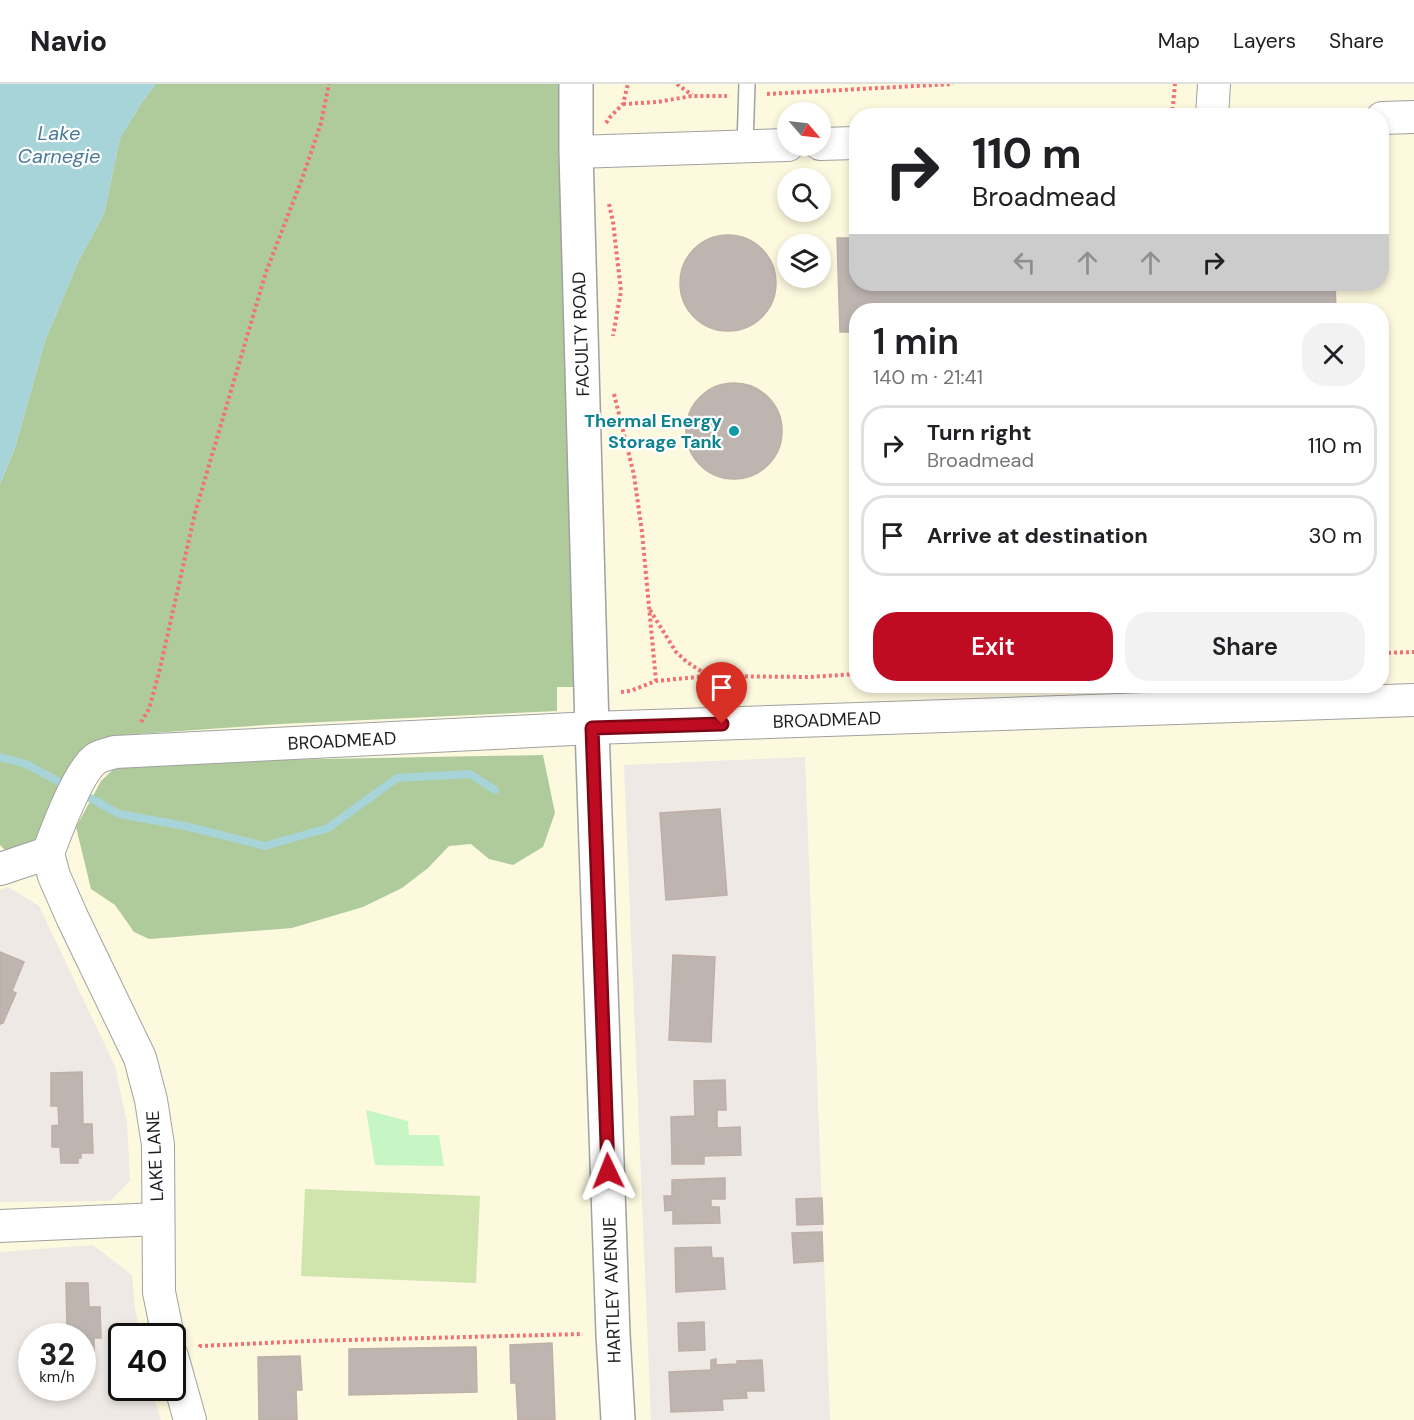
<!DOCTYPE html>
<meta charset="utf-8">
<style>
body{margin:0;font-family:"DM Sans",sans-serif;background:#f2f2f2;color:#202124;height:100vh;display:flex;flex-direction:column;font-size:22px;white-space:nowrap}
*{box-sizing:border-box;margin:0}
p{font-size:20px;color:#757577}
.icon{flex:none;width:33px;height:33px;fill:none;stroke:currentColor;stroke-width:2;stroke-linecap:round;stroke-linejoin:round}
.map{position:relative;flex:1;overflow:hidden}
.panel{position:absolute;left:849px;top:219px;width:540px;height:390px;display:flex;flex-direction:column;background:#fff;border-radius:24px;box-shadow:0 3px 9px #0003}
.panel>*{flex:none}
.hud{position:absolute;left:849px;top:24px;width:540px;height:183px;border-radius:24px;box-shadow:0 3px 9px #0003;background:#fff;color:#202124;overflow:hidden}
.needle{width:39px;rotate:118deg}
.buttons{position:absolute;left:777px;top:18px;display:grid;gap:12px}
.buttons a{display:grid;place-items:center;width:54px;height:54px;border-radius:50%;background:#fff;box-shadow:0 3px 9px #0003;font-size:30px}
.speed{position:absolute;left:18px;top:1239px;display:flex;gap:12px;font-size:30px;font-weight:700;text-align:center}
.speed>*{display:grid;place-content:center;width:78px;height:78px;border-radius:50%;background:#fff;box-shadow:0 3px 9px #0003;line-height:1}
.speed small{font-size:15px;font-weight:400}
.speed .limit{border:3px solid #111;border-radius:9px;background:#fff;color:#111}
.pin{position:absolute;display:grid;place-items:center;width:51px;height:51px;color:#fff;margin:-62px -26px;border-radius:50% 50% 50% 0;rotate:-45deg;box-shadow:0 0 6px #0007}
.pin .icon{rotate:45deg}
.me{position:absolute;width:66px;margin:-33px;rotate:358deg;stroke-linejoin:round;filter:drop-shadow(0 0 4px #0008)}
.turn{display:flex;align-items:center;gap:21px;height:126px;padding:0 24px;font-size:27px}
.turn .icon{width:78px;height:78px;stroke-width:2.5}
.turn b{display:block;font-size:42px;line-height:51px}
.lanes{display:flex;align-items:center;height:57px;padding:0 24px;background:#0003;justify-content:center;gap:30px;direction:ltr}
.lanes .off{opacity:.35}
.round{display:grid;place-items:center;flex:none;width:63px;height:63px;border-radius:24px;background:#f2f2f2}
.summary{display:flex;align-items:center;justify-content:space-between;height:102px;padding:0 24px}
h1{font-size:36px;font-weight:600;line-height:45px}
.action{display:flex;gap:12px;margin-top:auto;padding:12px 24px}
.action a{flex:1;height:69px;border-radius:24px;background:#bf0c22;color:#fff;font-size:24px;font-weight:600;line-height:69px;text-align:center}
.action a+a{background:#f2f2f2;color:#202124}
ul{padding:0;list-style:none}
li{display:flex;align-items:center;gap:18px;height:81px;margin:0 12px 9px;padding:0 12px;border:3px solid #e0e0e0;border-radius:24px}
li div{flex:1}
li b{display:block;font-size:22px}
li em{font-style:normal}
header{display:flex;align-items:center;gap:36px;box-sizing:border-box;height:84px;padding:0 30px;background:#fff;border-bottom:2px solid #e0e0e0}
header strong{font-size:28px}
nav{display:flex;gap:33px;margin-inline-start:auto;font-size:21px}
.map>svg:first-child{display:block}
.education{fill:#fdf9de;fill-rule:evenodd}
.grass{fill:#cfe5ad}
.forest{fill:#afcb9b}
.park{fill:#c5f6c3}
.water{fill:#a7d4d9}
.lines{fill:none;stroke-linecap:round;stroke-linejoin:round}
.stream{stroke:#a7d4d9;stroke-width:8}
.building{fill:#beb5b1;stroke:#bfafa7;stroke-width:1.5}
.service-casing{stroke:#a1a1a1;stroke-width:18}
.minor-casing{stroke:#a1a1a1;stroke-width:34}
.tertiary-casing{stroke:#a1a1a1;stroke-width:36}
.path{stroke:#f17274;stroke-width:4;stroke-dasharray:3 3;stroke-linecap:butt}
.service{stroke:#fff;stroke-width:15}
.minor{stroke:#fff;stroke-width:32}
.tertiary{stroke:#fff;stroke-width:33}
.route-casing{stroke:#7c0816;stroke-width:15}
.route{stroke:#bf0c22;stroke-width:10}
.culture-dot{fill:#0f9aa8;stroke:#fff;stroke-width:2}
.labels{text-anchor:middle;stroke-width:4.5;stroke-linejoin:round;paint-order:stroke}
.street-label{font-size:18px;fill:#1d1d1d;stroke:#fff}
.culture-label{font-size:18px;font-weight:bold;fill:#0d838f;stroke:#fff;text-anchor:end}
.water-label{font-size:20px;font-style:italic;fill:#4a7a98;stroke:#fff}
</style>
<header>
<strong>Navio</strong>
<nav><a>Map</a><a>Layers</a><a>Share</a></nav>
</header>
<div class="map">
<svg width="1414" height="1336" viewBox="0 0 1414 1336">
<rect width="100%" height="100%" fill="#eee9e4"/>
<path class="education" d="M156 0H1414V1336H830L805 673 624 681 651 1336H161L151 1304H172V1252H141L135 1224 132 1191 93 1161 0 1168V1118L110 1117 130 1097 127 1039 115 982 39 822 8 803 0 806V400ZM788 28H820V62H788ZM856 32H1382V200H856ZM788 94H820V128H788ZM788 160H820V194H788ZM856 226H1382V602H856Z"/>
<path class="grass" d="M305 1105 480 1112 476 1199 301 1192Z"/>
<g class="forest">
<path d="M156 0H561L575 603H557V627L280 640 123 651 108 658 43 755 10 771 0 761V400L15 364 45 257 79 176 104 130 120 54 143 17Z"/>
<path d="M543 671 555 729 543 763 513 781 489 775 471 760 449 762 428 784 402 804 363 823 292 844 149 855 134 848 115 821 91 805 76 743 101 697 118 681 164 678Z"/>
</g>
<path class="park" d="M366 1026 408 1037 409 1051H439L444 1082 375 1081Z"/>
<path class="water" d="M0 0H156L143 17 120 54 104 130 79 176 45 257 15 364 0 400Z"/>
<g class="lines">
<g class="stream">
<path d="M0 673 26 680 69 703"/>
<path d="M81 709 119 730 185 742 265 762 328 744 397 694 470 690 495 706"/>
</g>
</g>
<g class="building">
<circle cx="728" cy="199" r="48"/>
<path d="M837 154H856V200H1335L1336 226H856V248H840Z"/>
<circle cx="734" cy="347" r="48"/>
<path d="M720 725 727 811 666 816 660 729Z"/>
<path d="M0 868 24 878 12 907 16 909 3 939 1 938 0 941Z"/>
<path d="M673 871 715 873 711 958 669 956Z"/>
<path d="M82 988 83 1040H92L93 1069H81V1074H78V1079H61L60 1063H52V1042L59 1041 58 1022H51V989Z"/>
<path d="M725 996 726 1026H717V1044L740 1043 741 1071 704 1072V1080H672L671 1033 695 1032 694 997Z"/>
<path d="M725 1094V1115H711V1123H719L720 1139 673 1140V1126L665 1127 664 1112H672V1096Z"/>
<path d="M822 1114 823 1140 797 1141 796 1115Z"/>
<path d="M822 1148 823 1177 794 1179 792 1149Z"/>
<path d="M711 1163 712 1174H723L725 1205 676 1208 675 1164Z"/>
<path d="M66 1199H88L89 1223H100L101 1254H94V1280H82V1252H63L62 1245 67 1243Z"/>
<path d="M704 1238 705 1266 679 1267 678 1239Z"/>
<path d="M552 1259 555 1336H518L516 1299H511L510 1261Z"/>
<path d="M476 1263 477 1308 349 1311V1265Z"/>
<path d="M300 1272 302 1306H296L297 1336H259L258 1273Z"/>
<path d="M716 1275V1281L737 1280V1277L762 1276 764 1307H746L747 1314 722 1315 723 1326 671 1328 669 1288 711 1286V1276Z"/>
</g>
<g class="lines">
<defs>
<path id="service" d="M745 61 747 0"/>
<g id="minor">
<path d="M1212 32 1214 0"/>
<path d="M1382 34 1414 33"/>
<path d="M820 60 856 59"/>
<path d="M576 68 788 61"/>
<path d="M48 769C56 748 79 685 97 674 102 671 109 670 115 668L592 644 1414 616"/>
<path d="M48 769 54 792 72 833 140 974 151 1016 158 1061 159 1208 168 1252"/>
<path d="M0 785 48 769"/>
<path d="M0 1142 158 1135"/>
<path d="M172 1272 190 1336"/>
</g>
<path id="tertiary" d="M576 0V68L592 644 613 1250 618 1336"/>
</defs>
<use href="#service" class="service-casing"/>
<use href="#minor" class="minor-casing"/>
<use href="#tertiary" class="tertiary-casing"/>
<g class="path">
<path d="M677 0 692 11"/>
<path d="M767 10 953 0"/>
<path d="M623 20 657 18 692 12H727"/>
<path d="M1172 32 1175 0"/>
<path d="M606 39 611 32 623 20 628 0"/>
<path d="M609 120 613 138 621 207 613 252"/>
<path d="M614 310 634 391 642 448 656 597"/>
<path d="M650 526 676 568 687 578 707 591"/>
<path d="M1382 569 1414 568"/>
<path d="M621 608 630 607 656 597 708 592 810 593 856 590"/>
<path d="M141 638 149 625 159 589 195 429 266 188 302 95 321 39 329 0"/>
<path d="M200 1263V1262L309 1257 583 1250"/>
</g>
<use href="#service" class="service"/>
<use href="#minor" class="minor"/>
<use href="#tertiary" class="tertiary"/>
</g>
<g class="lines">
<defs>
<path id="route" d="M608 1087 592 644 722 640"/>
</defs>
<use href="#route" class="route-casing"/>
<use href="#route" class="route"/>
</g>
<circle class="culture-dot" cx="734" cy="347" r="6"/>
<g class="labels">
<g class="street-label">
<text transform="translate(581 250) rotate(-92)" y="6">FACULTY ROAD</text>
<text transform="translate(827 636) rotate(-2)" y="6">BROADMEAD</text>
<text transform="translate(342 657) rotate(-3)" y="6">BROADMEAD</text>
<text transform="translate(155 1072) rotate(-93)" y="6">LAKE LANE</text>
<text transform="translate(612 1206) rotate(-92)" y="6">HARTLEY AVENUE</text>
</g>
<g class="culture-label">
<text x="722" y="343">Thermal Energy<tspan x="722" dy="21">Storage Tank</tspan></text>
</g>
<g class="water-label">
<text x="59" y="56">Lake<tspan x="59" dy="23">Carnegie</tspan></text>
</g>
</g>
</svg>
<div class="buttons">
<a><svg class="needle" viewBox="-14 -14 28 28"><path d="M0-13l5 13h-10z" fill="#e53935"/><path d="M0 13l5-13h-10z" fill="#757577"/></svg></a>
<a><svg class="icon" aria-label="search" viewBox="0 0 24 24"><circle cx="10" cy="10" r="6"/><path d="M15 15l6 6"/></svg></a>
<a><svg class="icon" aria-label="layers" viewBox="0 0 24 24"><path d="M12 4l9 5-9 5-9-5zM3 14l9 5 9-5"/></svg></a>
</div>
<div class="speed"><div>32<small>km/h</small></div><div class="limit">40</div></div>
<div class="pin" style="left:722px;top:640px;background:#d93025"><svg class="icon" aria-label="arrive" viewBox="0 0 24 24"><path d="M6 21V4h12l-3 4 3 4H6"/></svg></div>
<svg class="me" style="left:608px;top:1087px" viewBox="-20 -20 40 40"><path d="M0-17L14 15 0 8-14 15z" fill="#bf0c22" stroke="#fff" stroke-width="4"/></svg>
<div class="hud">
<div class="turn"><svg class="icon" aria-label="right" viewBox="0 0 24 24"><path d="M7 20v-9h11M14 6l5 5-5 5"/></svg><div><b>110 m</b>Broadmead</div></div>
<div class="lanes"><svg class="icon off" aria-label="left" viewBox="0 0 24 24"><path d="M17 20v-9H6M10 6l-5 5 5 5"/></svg><svg class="icon off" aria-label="ahead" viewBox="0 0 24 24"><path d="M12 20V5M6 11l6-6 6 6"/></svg><svg class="icon off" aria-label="ahead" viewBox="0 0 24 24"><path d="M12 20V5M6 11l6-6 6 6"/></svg><svg class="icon" aria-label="right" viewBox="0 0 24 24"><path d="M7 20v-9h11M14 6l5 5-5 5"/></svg></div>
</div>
<section class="panel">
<div class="summary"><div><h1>1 min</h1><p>140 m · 21:41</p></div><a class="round"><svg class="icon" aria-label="close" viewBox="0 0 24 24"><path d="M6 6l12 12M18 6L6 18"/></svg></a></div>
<ul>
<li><svg class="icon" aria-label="right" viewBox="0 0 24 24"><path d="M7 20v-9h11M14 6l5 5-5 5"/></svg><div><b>Turn right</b><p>Broadmead</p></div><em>110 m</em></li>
<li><svg class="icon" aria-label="arrive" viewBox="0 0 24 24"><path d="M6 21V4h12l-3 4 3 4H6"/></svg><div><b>Arrive at destination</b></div><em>30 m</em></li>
</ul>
<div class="action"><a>Exit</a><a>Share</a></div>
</section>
</div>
